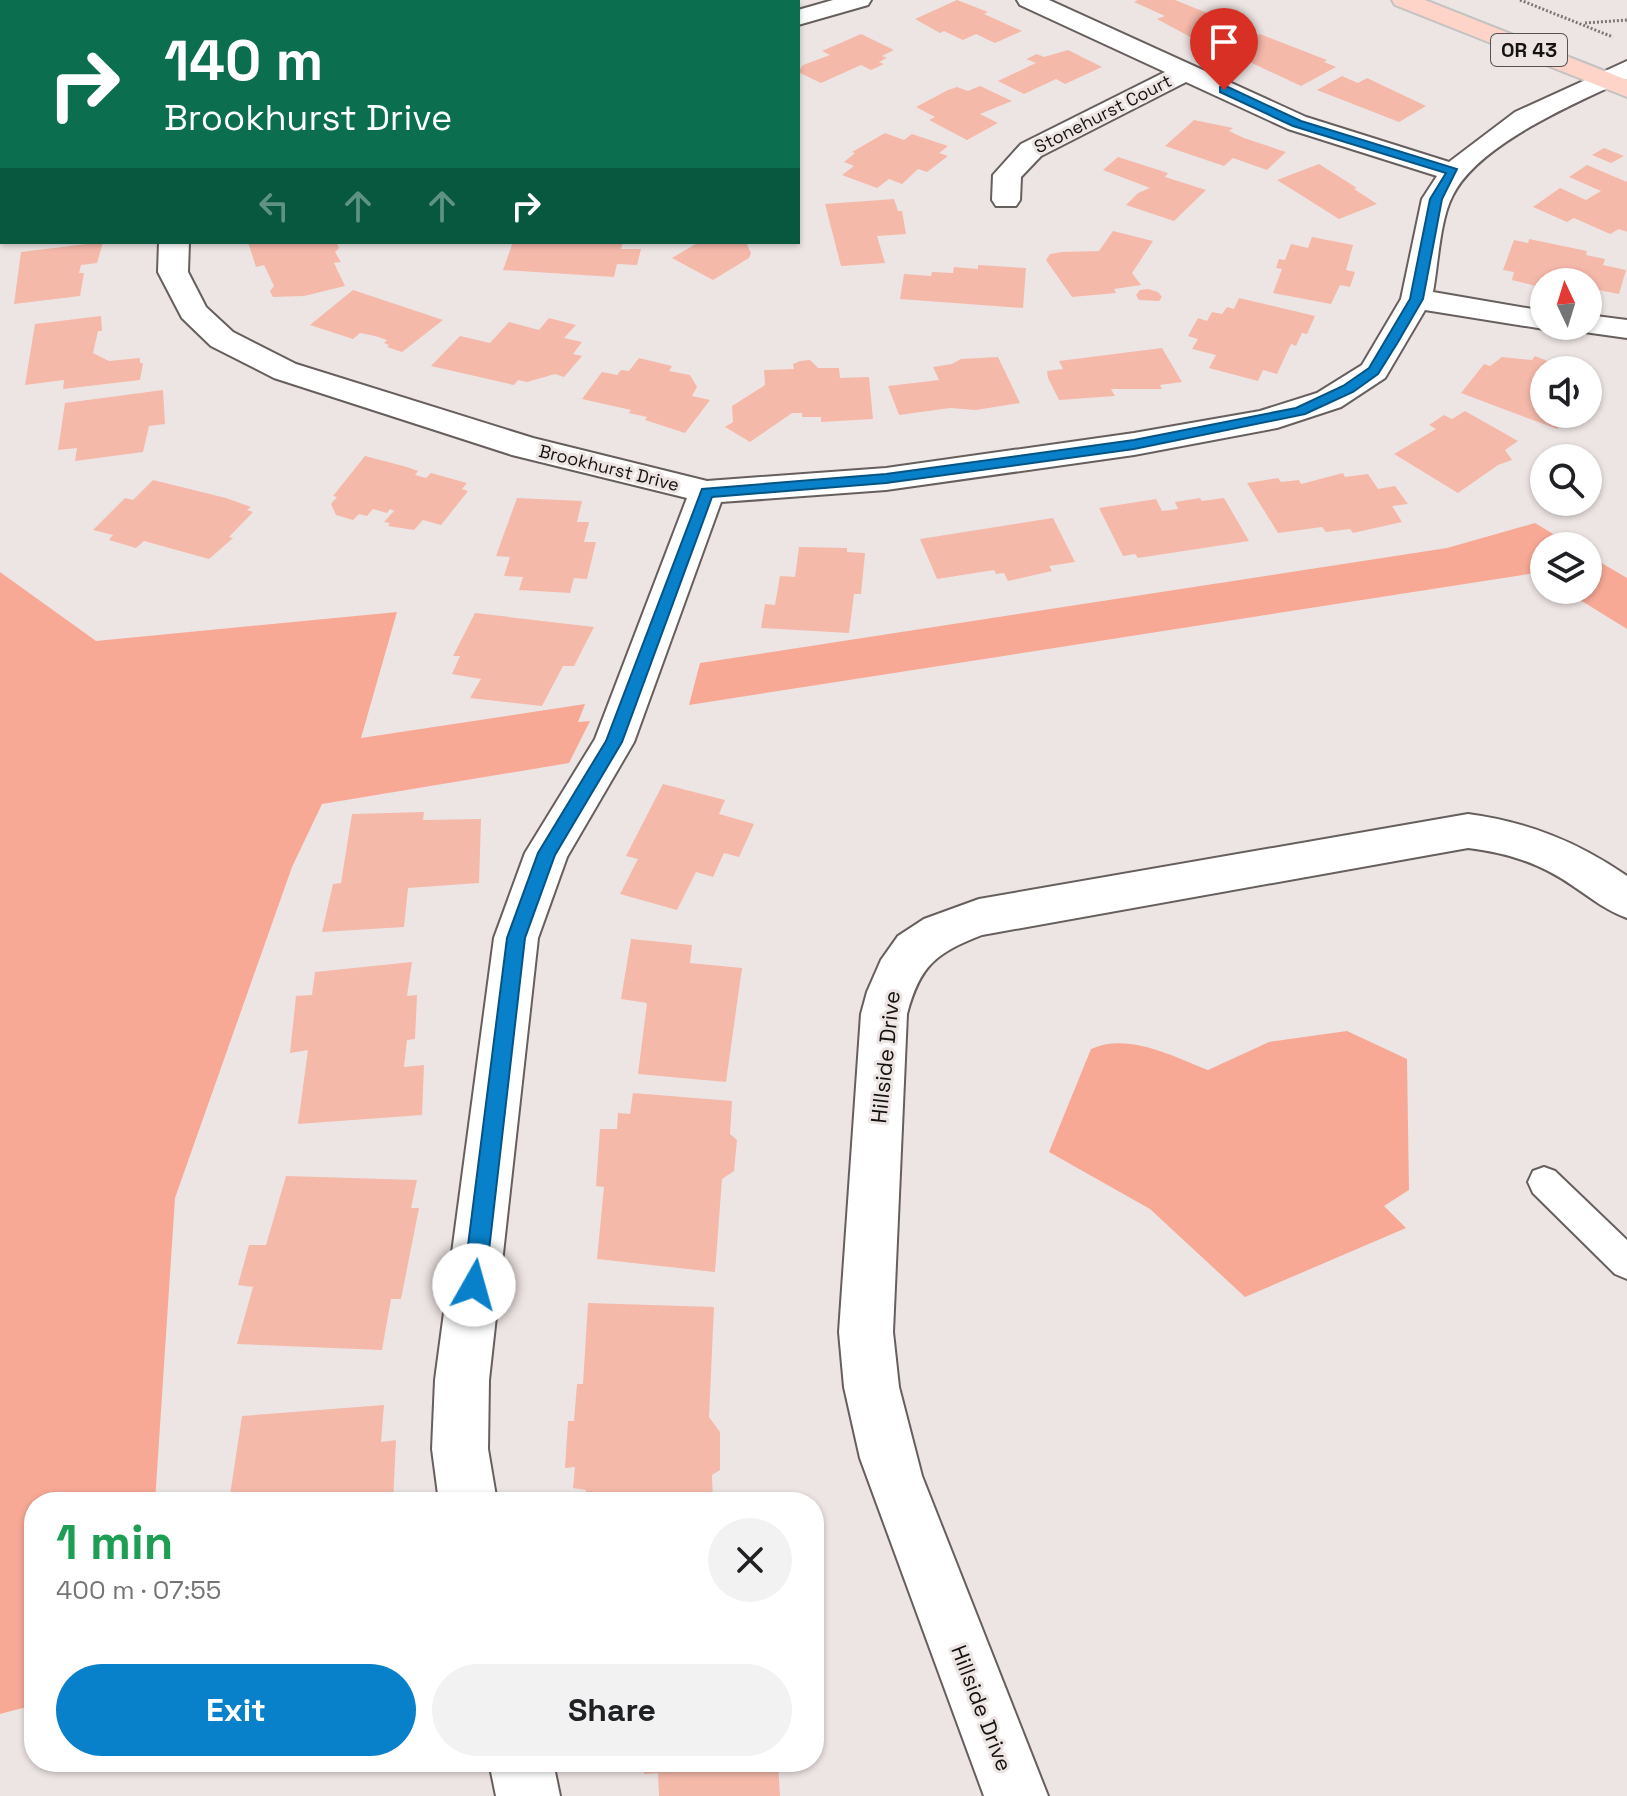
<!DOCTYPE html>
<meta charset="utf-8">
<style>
body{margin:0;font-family:"Space Grotesk",sans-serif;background:#f2f2f2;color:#202124;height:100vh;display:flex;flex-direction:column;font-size:30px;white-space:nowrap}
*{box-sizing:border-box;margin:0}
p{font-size:26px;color:#757577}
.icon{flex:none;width:44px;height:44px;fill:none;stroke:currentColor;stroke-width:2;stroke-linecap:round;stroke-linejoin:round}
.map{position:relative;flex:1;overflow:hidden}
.sheet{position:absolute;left:24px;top:1492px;width:800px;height:280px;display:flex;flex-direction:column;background:#fff;border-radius:32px;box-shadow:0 2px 6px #0004}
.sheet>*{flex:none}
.banner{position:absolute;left:0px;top:0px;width:800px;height:244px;box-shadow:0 2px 6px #0004;background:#0b6e4f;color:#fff;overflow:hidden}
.needle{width:52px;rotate:356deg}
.tools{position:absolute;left:1530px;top:268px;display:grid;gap:16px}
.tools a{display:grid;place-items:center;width:72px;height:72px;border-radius:50%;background:#fff;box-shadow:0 2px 6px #0004;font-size:40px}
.pin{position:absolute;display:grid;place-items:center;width:68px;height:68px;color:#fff;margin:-82px -34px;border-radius:50% 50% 50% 0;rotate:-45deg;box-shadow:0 0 8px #0007}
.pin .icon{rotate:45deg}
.me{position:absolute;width:88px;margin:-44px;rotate:7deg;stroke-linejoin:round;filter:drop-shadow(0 0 6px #0008)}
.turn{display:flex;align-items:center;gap:28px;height:168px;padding:0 32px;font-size:36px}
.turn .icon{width:104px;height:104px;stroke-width:2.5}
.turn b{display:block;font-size:56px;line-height:68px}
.lanes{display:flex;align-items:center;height:76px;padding:0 32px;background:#0003;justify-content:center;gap:40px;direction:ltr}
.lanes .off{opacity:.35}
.round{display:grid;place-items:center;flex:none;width:84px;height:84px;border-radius:42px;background:#f2f2f2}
.head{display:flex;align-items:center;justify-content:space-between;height:136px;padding:0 32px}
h1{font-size:48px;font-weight:700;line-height:60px;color:#1e9e55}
.button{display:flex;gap:16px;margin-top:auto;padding:16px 32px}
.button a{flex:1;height:92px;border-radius:48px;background:#0981ca;color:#fff;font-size:32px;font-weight:700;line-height:92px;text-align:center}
.button a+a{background:#f2f2f2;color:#202124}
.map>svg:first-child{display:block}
.green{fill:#f7a996}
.building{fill:#f5b9aa}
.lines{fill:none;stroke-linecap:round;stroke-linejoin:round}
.lane-casing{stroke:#665f5d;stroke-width:4}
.street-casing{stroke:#665f5d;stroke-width:4}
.primary-casing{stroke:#c2c2c1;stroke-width:4}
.path{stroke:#7c7776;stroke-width:3;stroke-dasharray:2 2;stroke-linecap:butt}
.lane{fill:#fff;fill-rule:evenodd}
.street{fill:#fff;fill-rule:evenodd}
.primary{fill:#fed3c8;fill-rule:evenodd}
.route{fill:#0981ca;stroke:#065483;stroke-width:2}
.labels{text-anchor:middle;stroke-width:6;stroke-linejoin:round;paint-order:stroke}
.far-street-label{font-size:18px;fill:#151312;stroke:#ede5e3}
.shield{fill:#ede5e3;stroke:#565251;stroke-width:2}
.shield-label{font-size:20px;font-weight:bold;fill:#151312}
.street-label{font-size:22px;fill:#151312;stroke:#ede5e3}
</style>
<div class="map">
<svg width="1627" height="1796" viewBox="0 0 1627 1796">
<rect width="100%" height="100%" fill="#ede5e3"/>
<g class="green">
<path d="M1535 523 1573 546H1544V578L1535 573 689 705 700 663 1447 548Z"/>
<path d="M1588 555 1627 578V629L1564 590H1588Z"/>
<path d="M0 572 96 641 397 612 361 738 585 704 578 722 590 721 569 763 322 804 292 867 175 1198 155 1502H34V1705L0 1714Z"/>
<path d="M1347 1031 1407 1059 1409 1190 1384 1206 1406 1228 1245 1297 1150 1209 1049 1152 1091 1049C1127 1032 1173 1056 1208 1070L1269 1042Z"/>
</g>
<g class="building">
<path d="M957 0 988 12 984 14 1022 31 995 43 976 34 963 40 944 31 940 33 915 19Z"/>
<path d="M1138 0H1175L1227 21 1192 38 1157 19 1165 16 1134 2Z"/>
<path d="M861 34 894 50 882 56 887 58 879 62 884 64 871 70 861 65 821 83 798 72 803 65 830 55 822 51Z"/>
<path d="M1260 34 1327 60 1324 62 1336 67 1301 86 1226 51Z"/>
<path d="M1068 50 1102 67 1065 84 1056 79 1024 94 998 81 1036 63 1026 59 1037 54 1044 57Z"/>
<path d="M1342 76 1358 83 1367 78 1426 106 1399 122 1317 90Z"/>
<path d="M980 86 1012 101 980 114 998 123 967 140 929 120 935 117 916 107 948 90 957 87 968 91Z"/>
<path d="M1194 120 1233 128 1229 131 1244 138 1286 152 1267 170 1233 158 1224 166 1165 146Z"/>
<path d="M885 133 904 140 912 134 948 146 939 153 948 156 927 172 918 169 902 184 889 179 877 188 842 175 854 166 844 162 855 153 852 152Z"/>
<path d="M1604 148 1624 156 1611 163 1592 155Z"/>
<path d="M1118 157 1168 173 1165 177 1206 190 1174 221 1126 205 1138 193 1150 188 1103 170Z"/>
<path d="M1319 164 1357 188 1354 189 1377 204 1339 219 1277 180Z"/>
<path d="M1587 165 1627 182V232L1619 229 1610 234 1574 218 1567 222 1533 207 1560 188 1586 200 1601 191 1569 177Z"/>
<path d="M894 199 898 211H902L906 234 877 236 885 263 841 266 825 204Z"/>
<path d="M1113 231 1153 241 1132 273 1141 285 1114 289 1116 293 1072 297 1046 260 1050 254 1062 252 1099 251Z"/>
<path d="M1312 237 1353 245 1346 270 1355 272 1350 287 1340 285 1331 304 1273 293 1282 269 1276 268 1279 259 1285 260 1291 244 1308 248Z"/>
<path d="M1529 239 1587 251 1586 255 1605 259 1603 265 1626 270 1619 294 1588 288V282H1544V288L1512 280 1514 272 1503 270 1514 240 1528 243Z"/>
<path d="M103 242 97 263 81 265 79 273H84L80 296 14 304 21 252Z"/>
<path d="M248 242 337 244 339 248 335 252 341 262 334 263 345 286 304 296 273 297 270 291 274 286 264 265 256 267Z"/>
<path d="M513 242H623L621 249H641L637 265 617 264 614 277 503 270Z"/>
<path d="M699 242H746L751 253 749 258 713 280 672 258Z"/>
<path d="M978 265 1026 268 1023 308 900 299 904 274 931 276 932 272 953 273 954 267 978 269Z"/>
<path d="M1148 289 1158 292 1162 297 1159 301 1139 300 1136 295 1140 290Z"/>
<path d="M353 290 443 320 402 352 387 347 389 345 384 343 387 340 375 336 360 333 353 339 310 325Z"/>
<path d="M1239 298 1315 316 1307 334 1302 333 1296 346 1291 344 1277 374 1263 370 1258 381 1209 368 1216 355 1192 349 1198 339 1188 336 1198 318 1207 321 1212 312 1222 314 1227 307 1234 309Z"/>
<path d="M101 316 102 331H98L93 353 109 361 140 358V363H143L140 380 63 389 64 380 25 385 35 324Z"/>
<path d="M549 318 576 325 564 338 582 342 573 354 582 356 564 377 555 374 527 382 518 380 514 385 431 366 460 336 490 343 509 322 539 330Z"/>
<path d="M1162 348 1182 382 1160 385 1162 389H1111L1115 396 1059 400 1048 378 1047 371 1063 369 1059 361Z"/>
<path d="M1535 356 1570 370H1544V414H1581L1575 422 1566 418 1557 429 1461 393 1484 364 1490 366 1502 357 1532 360Z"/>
<path d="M998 357 1020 403 976 410 950 408 899 415 888 386 939 380 933 367 952 364 961 359Z"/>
<path d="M639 358 672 366 669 371 690 375 697 387 692 396 710 400 685 433 645 420 647 417 629 413 631 410 582 399 602 372 617 375 621 370 629 371Z"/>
<path d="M810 360 818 368H839L840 378 869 377 873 419 821 422V417H802V413H792L750 442 725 427 733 422 732 406 765 385 764 370 794 369 793 364 800 361Z"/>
<path d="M163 390 165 424 149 426 143 452 75 461 77 448 58 450 65 403Z"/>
<path d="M1465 411 1518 441 1505 450 1512 460 1498 465 1458 493 1394 454 1436 429 1429 425 1444 415 1452 419Z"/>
<path d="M365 456 407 467 418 471 415 475 426 478 431 473 467 483 462 489 468 491 441 525 423 520 414 530 388 526 390 523 384 522 394 511 390 509 387 513 373 509 367 516 359 514 353 520 336 515 331 504 337 497 333 496Z"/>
<path d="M1343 473 1345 477 1368 474 1378 489 1395 486 1408 504 1392 506 1402 522 1353 533 1350 529 1326 532 1322 527 1278 533 1247 483 1278 478 1281 482 1299 480 1301 484Z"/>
<path d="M153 480 226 498 251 507 247 510 253 512 229 537 233 538 209 559 144 541 136 548 109 540 113 535 93 530 125 498 133 500Z"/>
<path d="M517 498 582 501 577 522H589L584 542H596L587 579 574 578 570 593 519 590 523 577 504 576 510 557 496 556Z"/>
<path d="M1200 498 1202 501 1224 498 1249 541 1138 558 1135 554 1123 556 1099 508 1156 499 1162 511 1178 509 1175 502Z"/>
<path d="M1053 518 1075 562 1049 566 1052 571 1008 581 1004 573 996 574 994 570 937 579 920 539Z"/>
<path d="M799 547 847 548V552L865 553 861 594H854L849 633 761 628 765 604 775 605 780 576 795 577Z"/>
<path d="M475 613 594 627 574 666H563L542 706 470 698 481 679 452 674 460 656H453Z"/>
<path d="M663 784 725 800 719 814 754 824 739 857 724 853 713 877 696 872 677 910 620 894 638 859 626 856Z"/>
<path d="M424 812 423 820 481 819 479 883 408 888 404 927 322 932 333 884 341 883 352 814Z"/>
<path d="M631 939 692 945 690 963 742 968 726 1082 638 1074 647 1003 621 999Z"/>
<path d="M412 962 407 996 417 995 415 1039 407 1040 404 1067 424 1065 422 1115 298 1124 308 1050 290 1053 296 996 312 995 315 972Z"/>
<path d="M633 1093 732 1101 730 1134 737 1140 734 1171 722 1179 715 1272 597 1259 604 1187 596 1186 600 1129H617L618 1113 630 1114Z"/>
<path d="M286 1176 417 1180 411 1208H419L401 1299H391L382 1350 237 1344 253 1287 238 1285 249 1245H266Z"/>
<path d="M588 1303 714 1307 709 1417 720 1432V1470L712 1475 713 1502H585L586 1490 573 1488 575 1467 565 1468 568 1421H574L577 1384H583Z"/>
<path d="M384 1405 381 1442 396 1440 393 1502H229L242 1416Z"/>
<path d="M643 1762H778L780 1796H659L658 1773 644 1774Z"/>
</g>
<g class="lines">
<defs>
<path id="lane" d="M1544 1167 1555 1171 1627 1240V1279L1615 1274 1533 1193 1528 1182 1533 1171Z"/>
<g id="street">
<path d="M226 0H254L255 2H227Z"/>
<path d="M364 0H392L363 2Z"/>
<path d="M833 0H871L868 5 798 25V10Z"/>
<path d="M1017 0H1049L1306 117 1449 162 1515 112 1627 61V79C1576 103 1477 144 1452 197 1440 220 1438 265 1433 292L1544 311V326H1555L1544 329 1425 310 1385 378 1341 407 1277 428 1134 455 886 490 721 502 634 742 567 857 538 938 489 1380 488 1449 497 1502H439L432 1449 435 1380 494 938 525 853 595 739 687 498 512 455 274 378 211 346 182 318 158 272 159 242H189L188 272 206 307 233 332 296 364 533 438 707 481 886 468 1134 433 1260 411 1317 393 1362 365 1401 299 1422 199 1437 176 1288 129 1186 82 1041 156 1021 177 1020 200 1016 206H996L992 200 993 175 1021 144 1165 72 1020 5Z"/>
<path d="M1588 315 1627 320V338L1577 331 1574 326H1588Z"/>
<path d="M1468 814C1528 822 1578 842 1627 876V918C1607 911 1591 898 1573 886 1540 863 1508 853 1468 848L982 935C936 953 920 965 907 1014L893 1332 899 1387 922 1476 1048 1796H984L860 1458 844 1387 839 1332 861 1014 867 992 881 960 898 936 924 919 979 899Z"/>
<path d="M489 1762H553L560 1796H496Z"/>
</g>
<path id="primary" d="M1392 0H1425L1627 80V97L1395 5Z"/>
</defs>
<use href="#lane" class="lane-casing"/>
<use href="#street" class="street-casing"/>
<use href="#primary" class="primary-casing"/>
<g class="path">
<path d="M1520 0 1613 37"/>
<path d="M1585 23 1627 20"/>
</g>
<use href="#lane" class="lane"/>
<use href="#street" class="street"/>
<use href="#primary" class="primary"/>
</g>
<path class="route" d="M1220 87H1228L1301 121 1457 169 1442 199 1423 299 1398 342 1378 374 1353 392 1305 414 1134 449 886 483 712 497 622 742 555 855 525 938 485 1285 481 1293 474 1296 466 1293 463 1285 507 938 538 853 606 741 702 489 886 474 1134 440 1296 408 1343 386 1369 368 1410 299 1430 199 1446 173 1293 126 1220 92Z"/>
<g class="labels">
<g class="far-street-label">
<text transform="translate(1103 114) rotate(-27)" y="6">Stonehurst Court</text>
<text transform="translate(609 468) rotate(14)" y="6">Brookhurst Drive</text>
</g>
<rect class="shield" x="1491" y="34" width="76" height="32" rx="6"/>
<g class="shield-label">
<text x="1529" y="57">OR 43</text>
</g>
<g class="street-label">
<text transform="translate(885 1057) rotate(-84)" y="8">Hillside Drive</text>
<text transform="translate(982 1708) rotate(69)" y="8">Hillside Drive</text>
</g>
</g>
</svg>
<div class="tools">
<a><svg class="needle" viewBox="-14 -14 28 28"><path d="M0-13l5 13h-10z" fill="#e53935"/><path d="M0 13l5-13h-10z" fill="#757577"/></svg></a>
<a><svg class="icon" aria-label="sound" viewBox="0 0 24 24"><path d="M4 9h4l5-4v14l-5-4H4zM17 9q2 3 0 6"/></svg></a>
<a><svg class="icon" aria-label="search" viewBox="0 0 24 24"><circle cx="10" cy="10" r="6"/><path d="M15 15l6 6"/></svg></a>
<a><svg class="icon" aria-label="layers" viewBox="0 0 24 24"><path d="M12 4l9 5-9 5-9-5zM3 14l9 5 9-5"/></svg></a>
</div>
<div class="pin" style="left:1224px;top:90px;background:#d93025"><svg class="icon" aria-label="arrive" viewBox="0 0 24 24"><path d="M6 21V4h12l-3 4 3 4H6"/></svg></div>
<svg class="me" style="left:474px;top:1285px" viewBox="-20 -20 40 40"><circle r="19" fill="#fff"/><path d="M0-13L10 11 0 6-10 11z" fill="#0981ca"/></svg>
<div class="banner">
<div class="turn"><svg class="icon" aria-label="right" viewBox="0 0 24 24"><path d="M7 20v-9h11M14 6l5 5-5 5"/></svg><div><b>140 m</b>Brookhurst Drive</div></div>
<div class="lanes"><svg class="icon off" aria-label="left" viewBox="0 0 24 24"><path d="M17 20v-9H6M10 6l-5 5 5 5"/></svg><svg class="icon off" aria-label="ahead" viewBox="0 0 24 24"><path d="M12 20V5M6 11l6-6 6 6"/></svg><svg class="icon off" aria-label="ahead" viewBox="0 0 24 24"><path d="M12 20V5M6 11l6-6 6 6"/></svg><svg class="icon" aria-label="right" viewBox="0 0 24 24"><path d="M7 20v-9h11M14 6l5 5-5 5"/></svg></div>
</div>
<section class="sheet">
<div class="head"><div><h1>1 min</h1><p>400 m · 07:55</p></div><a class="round"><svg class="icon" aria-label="close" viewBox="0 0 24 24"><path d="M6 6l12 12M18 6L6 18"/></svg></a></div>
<div class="button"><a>Exit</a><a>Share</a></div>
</section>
</div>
